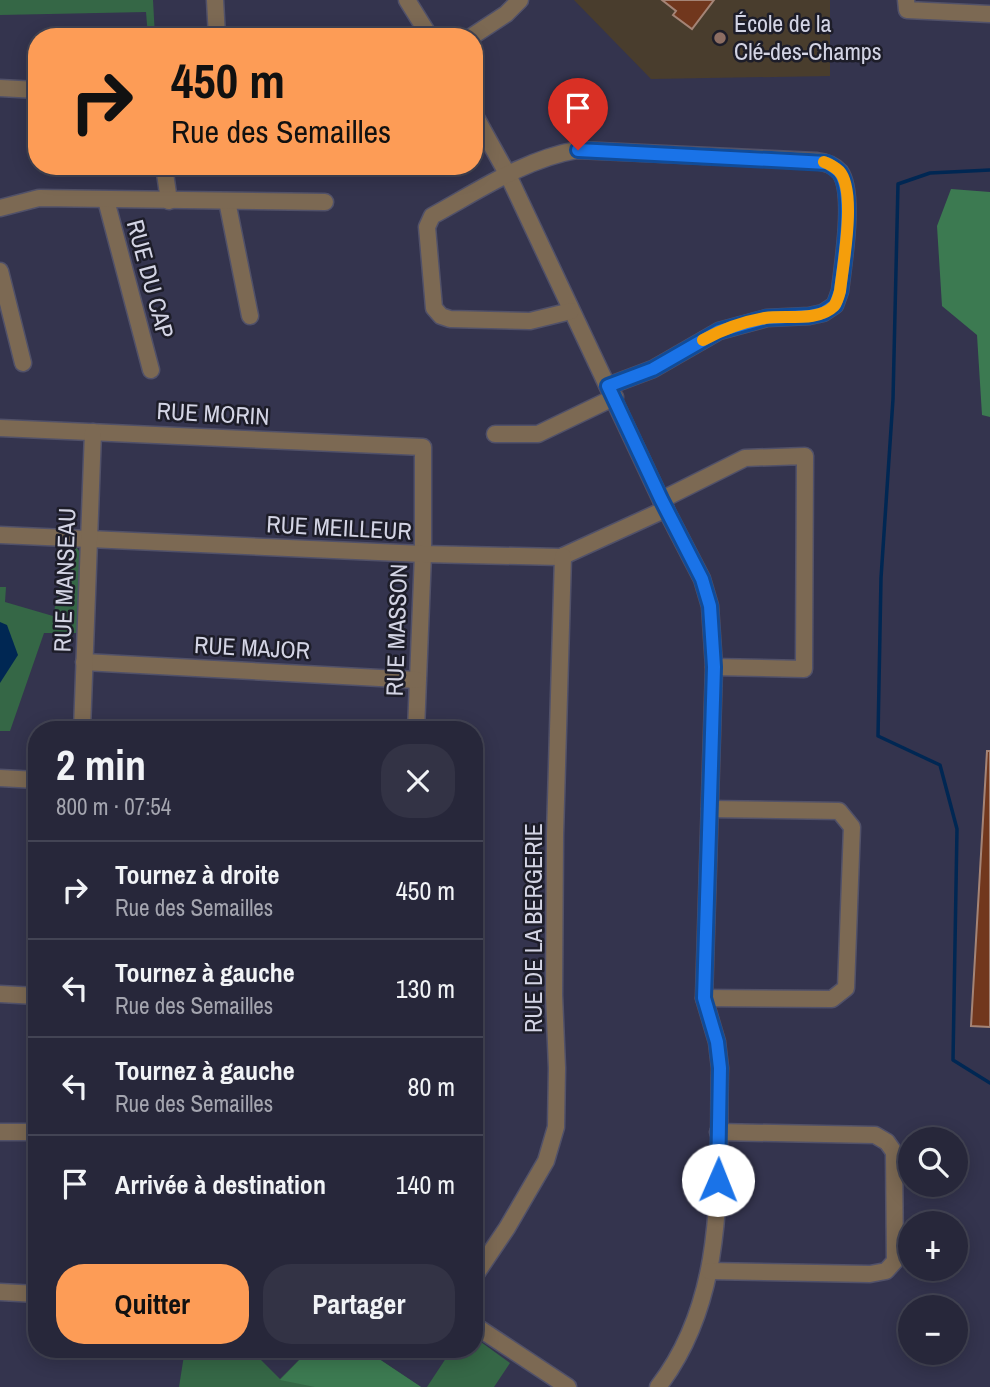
<!DOCTYPE html>
<html lang="fr">
<meta charset="utf-8">
<style>
body{margin:0;font-family:"Archivo Narrow",sans-serif;background:#333345;color:#f1f3f6;height:100vh;display:flex;flex-direction:column;font-size:26px;white-space:nowrap}
*{box-sizing:border-box;margin:0}
p{font-size:23px;color:#a4a5af}
.icon{flex:none;width:38px;height:38px;fill:none;stroke:currentColor;stroke-width:2;stroke-linecap:round;stroke-linejoin:round}
.map{position:relative;flex:1;overflow:hidden}
.sheet{position:absolute;left:28px;top:721px;width:455px;height:637px;display:flex;flex-direction:column;background:#27273a;border-radius:28px;box-shadow:0 4px 18px #0003,0 0 0 2px #434454}
.sheet>*{flex:none}
.top-card{position:absolute;left:28px;top:28px;width:455px;height:147px;border-radius:28px;box-shadow:0 4px 18px #0003,0 0 0 2px #434454;background:#fd9c56;color:#111;overflow:hidden}
.tools{position:absolute;left:898px;top:1127px;display:grid;gap:14px}
.tools a{display:grid;place-items:center;width:70px;height:70px;border-radius:50%;background:#27273a;box-shadow:0 4px 18px #0003,0 0 0 2px #434454;font-size:35px}
.pin{position:absolute;display:grid;place-items:center;width:60px;height:60px;color:#fff;margin:-72px -30px;border-radius:50% 50% 50% 0;rotate:-45deg;box-shadow:0 0 7px #0007}
.pin .icon{rotate:45deg}
.me{position:absolute;width:77px;margin:-38px;rotate:1deg;stroke-linejoin:round;filter:drop-shadow(0 0 5px #0008)}
.turn{display:flex;align-items:center;gap:24px;height:147px;padding:0 28px;font-size:32px}
.turn .icon{width:91px;height:91px;stroke-width:2.5}
.turn b{display:block;font-size:49px;line-height:60px}
.round{display:grid;place-items:center;flex:none;width:74px;height:74px;border-radius:28px;background:#333345}
.head{display:flex;align-items:center;justify-content:space-between;height:119px;padding:0 28px}
h1{font-size:42px;font-weight:700;line-height:52px}
.cta{display:flex;gap:14px;margin-top:auto;padding:14px 28px}
.cta a{flex:1;height:80px;border-radius:28px;background:#fd9c56;color:#111;font-size:28px;font-weight:700;line-height:80px;text-align:center}
.cta a+a{background:#333345;color:#f1f3f6}
ul{padding:0;list-style:none}
li{display:flex;align-items:center;gap:21px;height:98px;padding:0 28px;border-top:2px solid #434454}
li div{flex:1}
li b{display:block;font-size:26px}
li em{font-style:normal}
.map>svg:first-child{display:block}
.education{fill:#493d2d}
.green{fill:#356746}
.forest{fill:#3c7a51}
.water{fill:#002753}
.lines{fill:none;stroke-linecap:round;stroke-linejoin:round}
.stream{stroke:#002753;stroke-width:3.5}
.building{fill:#71371d;stroke:#a48476;stroke-width:2}
.minor-casing{stroke:#515169;stroke-width:19}
.minor{stroke:#7c6953;stroke-width:16}
.route-casing{stroke:#114b97;stroke-width:18}
.route{stroke:#1a73e8;stroke-width:12}
.slow{stroke:#f59e0b;stroke-width:12}
.education-dot{fill:#8d6e63;stroke:#1d1d29;stroke-width:2.5}
.labels{text-anchor:middle;stroke-width:5;stroke-linejoin:round;paint-order:stroke}
.poi-label{font-size:24px;fill:#d3d4e4;stroke:#1d1d29;text-anchor:start}
.street-label{font-size:24px;fill:#d3d4e4;stroke:#1d1d29}
</style>
<div class="map">
<svg width="990" height="1387" viewBox="0 0 990 1387">
<rect width="100%" height="100%" fill="#34344e"/>
<path class="education" d="M574 0H830V76L651 79Z"/>
<g class="green">
<path d="M0 0H153L155 37H148L146 12 0 15Z"/>
<path d="M69 544 75 545 81 554 78 633H44L10 731H0V587H6L5 602 53 616Z"/>
<path d="M474 1337 510 1363 494 1387H427L452 1349H474Z"/>
<path d="M185 1349H250L280 1379 310 1349H364L421 1387H179Z"/>
</g>
<g class="forest">
<path d="M951 189 990 192V417L982 415 977 335 942 306 937 226Z"/>
<path d="M310 1349H364L421 1387H315L280 1380Z"/>
</g>
<path class="water" d="M0 622 7 625 18 655 0 683Z"/>
<g class="lines">
<path class="stream" d="M990 170 930 173 898 184 893 399 881 578 878 736 940 765 957 829 953 1060 990 1083"/>
</g>
<g class="building">
<path d="M662 0H714L692 29 673 15 676 11Z"/>
<path d="M987 751H990V1027L971 1026Z"/>
</g>
<g class="lines">
<defs>
<g id="minor">
<path d="M215 0 217 37"/>
<path d="M407 0 430 37"/>
<path d="M906 0 907 10 990 14"/>
<path d="M471 37 506 14 520 0"/>
<path d="M0 88 37 90"/>
<path d="M474 114 508 175 661 500 702 579 710 606 714 667 704 998 717 1042 720 1068C717 1177 729 1295 658 1387"/>
<path d="M164 166 169 201"/>
<path d="M106 200 151 370"/>
<path d="M227 201 250 316"/>
<path d="M0 208 39 198 325 202"/>
<path d="M0 271 23 363"/>
<path d="M571 311 530 321 450 319 441 316 434 308 427 227 432 216C478 191 525 159 577 150L816 161C825 162 834 165 840 172 855 193 843 264 840 291L835 305 823 313 809 316 767 318 719 331 653 369 608 386"/>
<path d="M0 428 423 447V554L416 730"/>
<path d="M495 434H538L615 397"/>
<path d="M661 500 745 458 805 456 804 669 714 667"/>
<path d="M0 535 423 554 561 557 666 509"/>
<path d="M84 662 417 680"/>
<path d="M82 730 93 432"/>
<path d="M0 778 37 780"/>
<path d="M0 994 37 996"/>
<path d="M704 998 832 999 846 988 852 827 839 811 710 809"/>
<path d="M0 1132H37"/>
<path d="M709 1271 870 1274 886 1271 895 1261 894 1152 887 1142 875 1135 718 1132"/>
<path d="M474 1277 507 1228 546 1161 556 1127 557 1068 554 995 555 835 563 556"/>
<path d="M0 1292 37 1294"/>
<path d="M474 1325 568 1387"/>
</g>
</defs>
<use href="#minor" class="minor-casing"/>
<use href="#minor" class="minor"/>
</g>
<g class="lines">
<defs>
<path id="route" d="M578 150 827 163C832 166 837 169 840 173 855 194 843 264 840 291L835 305 823 313 809 316 766 318 719 331 653 369 608 386 661 499 702 579 710 606 714 667 704 998 717 1042 720 1068 718 1180"/>
</defs>
<use href="#route" class="route-casing"/>
<use href="#route" class="route"/>
<path class="slow" d="M703 340C723 329 743 322 765 318 786 315 818 322 834 306 837 302 839 295 840 291 843 264 857 190 839 171 835 167 829 164 824 162"/>
</g>
<circle class="education-dot" cx="720" cy="38" r="7"/>
<g class="labels">
<g class="poi-label">
<text x="734" y="32">École de la<tspan x="734" dy="28">Clé-des-Champs</tspan></text>
</g>
<g class="street-label">
<text transform="translate(150 279) rotate(75)" y="8">RUE DU CAP</text>
<text transform="translate(213 414) rotate(3)" y="8">RUE MORIN</text>
<text transform="translate(339 528) rotate(3)" y="8">RUE MEILLEUR</text>
<text transform="translate(65 580) rotate(-88)" y="8">RUE MANSEAU</text>
<text transform="translate(397 630) rotate(-88)" y="8">RUE MASSON</text>
<text transform="translate(252 648) rotate(3)" y="8">RUE MAJOR</text>
<text transform="translate(534 928) rotate(-90)" y="8">RUE DE LA BERGERIE</text>
</g>
</g>
</svg>
<div class="tools">
<a><svg class="icon" aria-label="search" viewBox="0 0 24 24"><circle cx="10" cy="10" r="6"/><path d="M15 15l6 6"/></svg></a>
<a>+</a>
<a>−</a>
</div>
<div class="pin" style="left:578px;top:150px;background:#d93025"><svg class="icon" aria-label="arrive" viewBox="0 0 24 24"><path d="M6 21V4h12l-3 4 3 4H6"/></svg></div>
<svg class="me" style="left:718px;top:1180px" viewBox="-20 -20 40 40"><circle r="19" fill="#fff"/><path d="M0-13L10 11 0 6-10 11z" fill="#1a73e8"/></svg>
<div class="top-card">
<div class="turn"><svg class="icon" aria-label="right" viewBox="0 0 24 24"><path d="M7 20v-9h11M14 6l5 5-5 5"/></svg><div><b>450 m</b>Rue des Semailles</div></div>
</div>
<section class="sheet">
<div class="head"><div><h1>2 min</h1><p>800 m · 07:54</p></div><a class="round"><svg class="icon" aria-label="close" viewBox="0 0 24 24"><path d="M6 6l12 12M18 6L6 18"/></svg></a></div>
<ul>
<li><svg class="icon" aria-label="right" viewBox="0 0 24 24"><path d="M7 20v-9h11M14 6l5 5-5 5"/></svg><div><b>Tournez à droite</b><p>Rue des Semailles</p></div><em>450 m</em></li>
<li><svg class="icon" aria-label="left" viewBox="0 0 24 24"><path d="M17 20v-9H6M10 6l-5 5 5 5"/></svg><div><b>Tournez à gauche</b><p>Rue des Semailles</p></div><em>130 m</em></li>
<li><svg class="icon" aria-label="left" viewBox="0 0 24 24"><path d="M17 20v-9H6M10 6l-5 5 5 5"/></svg><div><b>Tournez à gauche</b><p>Rue des Semailles</p></div><em>80 m</em></li>
<li><svg class="icon" aria-label="arrive" viewBox="0 0 24 24"><path d="M6 21V4h12l-3 4 3 4H6"/></svg><div><b>Arrivée à destination</b></div><em>140 m</em></li>
</ul>
<div class="cta"><a>Quitter</a><a>Partager</a></div>
</section>
</div>
